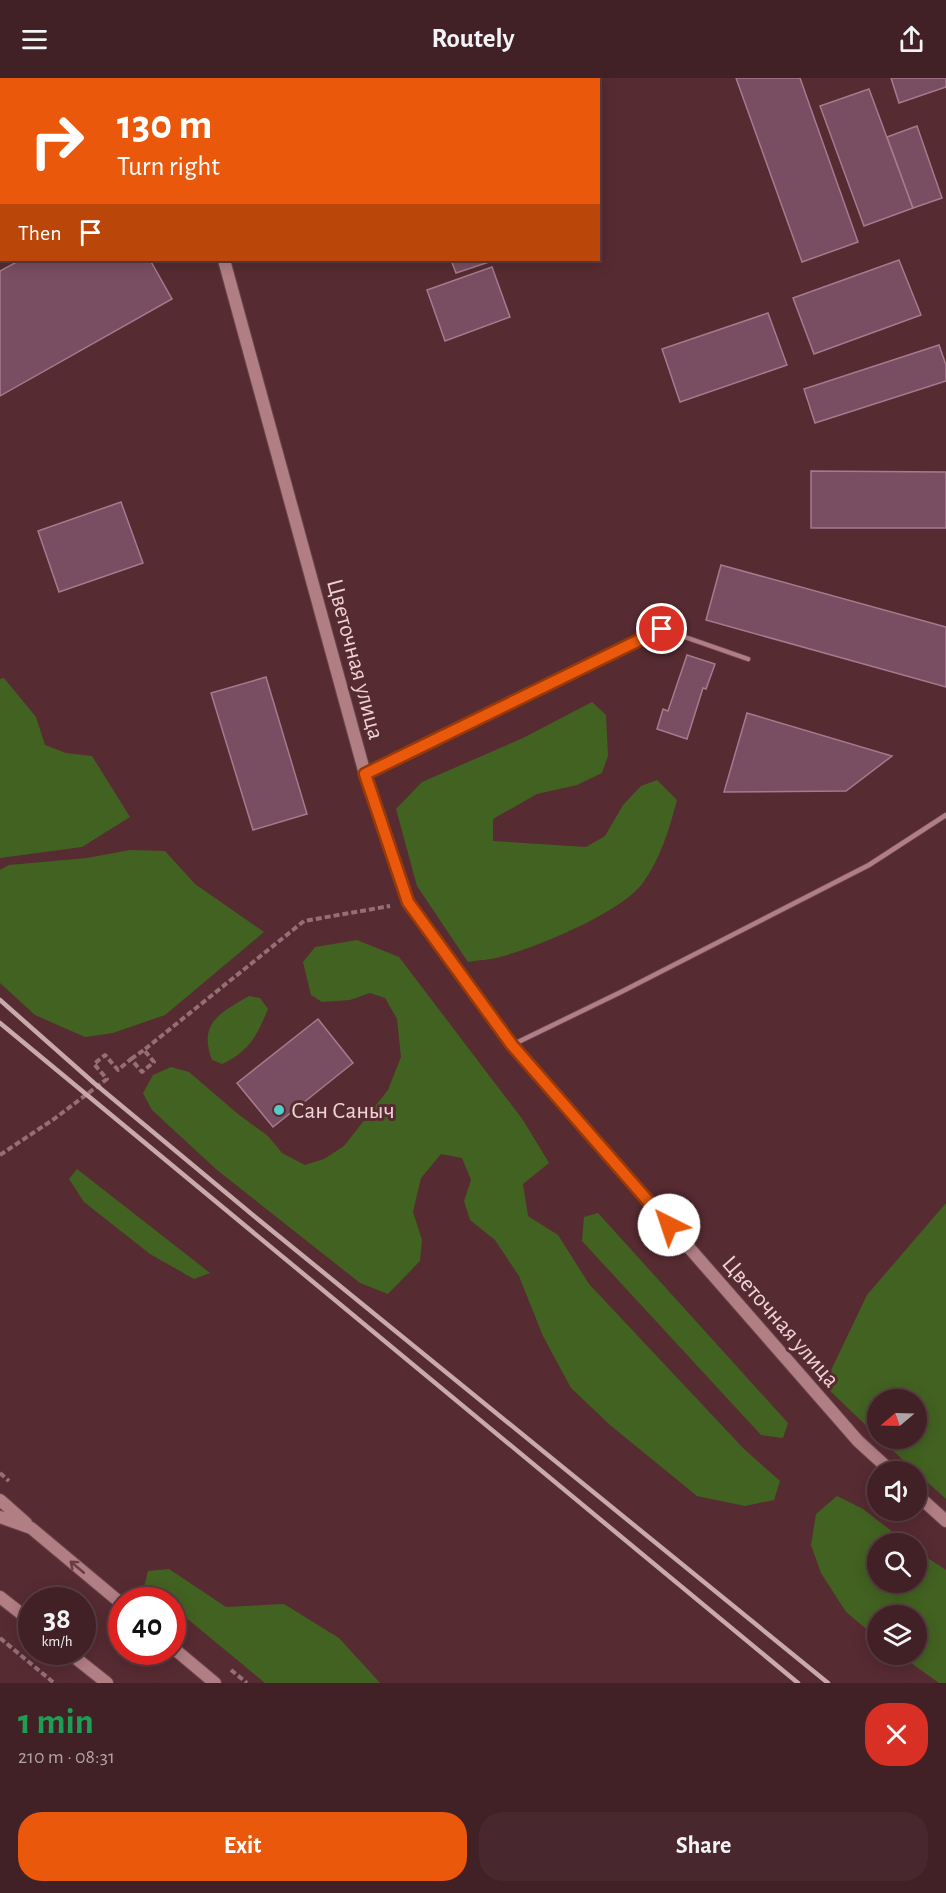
<!DOCTYPE html>
<meta charset="utf-8">
<style>
body{margin:0;font-family:"Alegreya Sans",sans-serif;background:#48282e;color:#f1f3f6;height:100vh;display:flex;flex-direction:column;font-size:22px;white-space:nowrap}
*{box-sizing:border-box;margin:0}
p{font-size:20px;color:#aea3a7}
.icon{flex:none;width:33px;height:33px;fill:none;stroke:currentColor;stroke-width:2;stroke-linecap:round;stroke-linejoin:round}
.map{position:relative;height:1605px;overflow:hidden}
.panel{display:flex;flex-direction:column;background:#412026;flex:1}
.panel>*{flex:none}
.hud{position:absolute;left:0px;top:0px;width:600px;height:183px;box-shadow:0 3px 15px #0003,0 0 0 2px #5a3e43;background:#ea580c;color:#fff;overflow:hidden}
.needle{width:39px;rotate:251deg}
.fabs{position:absolute;left:867px;top:1311px;display:grid;gap:12px}
.fabs a{display:grid;place-items:center;width:60px;height:60px;border-radius:50%;background:#412026;box-shadow:0 3px 15px #0003,0 0 0 2px #5a3e43;font-size:30px}
.speed{position:absolute;left:18px;top:1509px;display:flex;gap:12px;font-size:30px;font-weight:700;text-align:center}
.speed>*{display:grid;place-content:center;width:78px;height:78px;border-radius:50%;background:#412026;box-shadow:0 3px 15px #0003,0 0 0 2px #5a3e43;line-height:1}
.speed small{font-size:15px;font-weight:400}
.speed .limit{border:9px solid #d22;background:#fff;color:#111}
.pin{position:absolute;display:grid;place-items:center;width:51px;height:51px;color:#fff;margin:-26px;border:3px solid #fff;border-radius:50%;box-shadow:0 2px 6px #0007}
.me{position:absolute;width:66px;margin:-33px;rotate:319deg;stroke-linejoin:round;filter:drop-shadow(0 0 4px #0008)}
.turn{display:flex;align-items:center;gap:21px;height:126px;padding:0 18px;font-size:27px}
.turn .icon{width:78px;height:78px;stroke-width:2.5}
.turn b{display:block;font-size:42px;line-height:51px}
.then{display:flex;align-items:center;height:57px;padding:0 18px;background:#0003;gap:12px;font-size:22px}
.round{display:grid;place-items:center;flex:none;width:63px;height:63px;border-radius:24px;background:#48282e}
.overview{display:flex;align-items:center;justify-content:space-between;height:102px;padding:0 18px}
h1{font-size:36px;font-weight:700;line-height:45px;color:#1e9e55}
.action{display:flex;gap:12px;margin-top:auto;padding:12px 18px}
.action a{flex:1;height:69px;border-radius:24px;background:#ea580c;color:#fff;font-size:24px;font-weight:700;line-height:69px;text-align:center}
.action a+a{background:#48282e;color:#f1f3f6}
header{display:flex;justify-content:space-between;align-items:center;height:78px;padding:0 18px;background:#412026;font-size:27px;font-weight:700}
.map>svg:first-child{display:block}
.green{fill:#426221}
.building{fill:#7a4e62;stroke:#a8798e;stroke-width:1.5}
.lines{fill:none;stroke-linecap:round;stroke-linejoin:round}
.lane-casing{stroke:#6c484e;stroke-width:6}
.secondary-casing{stroke:#6c484e;stroke-width:14}
.path{stroke:#956f74;stroke-width:4;stroke-dasharray:6 3;stroke-linecap:butt}
.lane{stroke:#b17e84;stroke-width:4.5}
.secondary{stroke:#b17e84;stroke-width:12}
.rail{stroke:#c9a9ac;stroke-width:4.5}
.oneway{stroke:#693c42}
.route-casing{stroke:#983908;stroke-width:15}
.route{stroke:#ea580c;stroke-width:10}
.poi-dot{fill:#54cdc8;stroke:#572b32;stroke-width:2}
.labels{text-anchor:middle;stroke-width:6;stroke-linejoin:round;paint-order:stroke}
.street-label{font-size:24px;fill:#eed2d4;stroke:#572b32}
.poi-label{font-size:24px;fill:#eed2d4;stroke:#572b32;text-anchor:start}
</style>
<header><svg class="icon" aria-label="menu" viewBox="0 0 24 24"><path d="M4 6h16M4 12h16M4 18h16"/></svg>Routely<svg class="icon" aria-label="share" viewBox="0 0 24 24"><path d="M12 15V3M7 8l5-5 5 5M5 13v7h14v-7"/></svg></header>
<div class="map">
<svg width="946" height="1605" viewBox="0 0 946 1605">
<rect width="100%" height="100%" fill="#572b32"/>
<g class="green">
<path d="M4 600 36 639 45 667 66 675 92 678 130 739 82 769 0 780V601Z"/>
<path d="M592 624 606 637 608 678 602 695 577 707 537 716 493 741V763L586 769 605 758 623 727 641 708 657 702 677 722C669 752 660 782 642 806 620 835 535 870 500 879 490 882 479 882 468 884L417 808 396 731 422 704 523 660Z"/>
<path d="M130 772 165 773 195 806 264 854 165 937 113 955 85 959 35 937 0 905V792L9 787 87 780Z"/>
<path d="M357 862 399 879 523 1042 549 1085 523 1106 528 1138 558 1157 589 1206 744 1371 780 1403 774 1422 745 1428 697 1418 610 1347 571 1310 543 1258 519 1198 495 1162 470 1142 464 1123 471 1102 462 1080 441 1076 421 1100 413 1134 422 1162 420 1183 388 1216 360 1205 217 1092 152 1032 143 1015 153 997 171 989 189 994 238 1036 268 1058 282 1075 305 1087 324 1081 344 1068 388 1012 401 979 397 941 385 920 370 915 350 922 322 924 311 917 303 884 315 869Z"/>
<path d="M249 918 260 920 268 931C257 958 249 973 222 986L212 982C198 945 220 935 249 918Z"/>
<path d="M77 1091 210 1195 194 1201 150 1176 84 1124 69 1101Z"/>
<path d="M946 1125V1421L880 1361 916 1360V1322H878L877 1358 824 1307 867 1217Z"/>
<path d="M598 1135 788 1345 783 1360 761 1357 582 1163 584 1139Z"/>
<path d="M837 1418 863 1431 907 1465 878 1466V1504H916L917 1473 946 1492V1605H939L900 1577 916 1576V1538H878L877 1560 846 1534 821 1495 811 1467 816 1436Z"/>
<path d="M169 1491 226 1529 284 1526 339 1560 380 1605H265L173 1529 172 1522H163L144 1509 148 1493Z"/>
</g>
<g class="building">
<path d="M736 0H800L858 164 802 184Z"/>
<path d="M891 0H946V9L899 25Z"/>
<path d="M869 11 913 130 864 148 820 28Z"/>
<path d="M917 48 942 120 913 130 887 59Z"/>
<path d="M20 182H150L172 221 0 318V193Z"/>
<path d="M451 182H495L456 195Z"/>
<path d="M899 182 921 237 814 276 793 220Z"/>
<path d="M492 189 510 239 445 263 427 212Z"/>
<path d="M768 235 787 287 680 324 662 271Z"/>
<path d="M939 267 946 287V303L815 345 804 311Z"/>
<path d="M811 393 946 394V450H811Z"/>
<path d="M121 424 143 485 59 514 38 453Z"/>
<path d="M721 487 946 549V609L706 542Z"/>
<path d="M687 577 715 586 706 611 703 610 687 661 657 651 663 631 668 633Z"/>
<path d="M266 599 307 736 253 752 211 615Z"/>
<path d="M747 635 892 678 846 713 724 714Z"/>
<path d="M318 941 353 985 273 1049 237 1005Z"/>
</g>
<g class="lines">
<defs>
<g id="lane">
<path d="M365 696 662 551 748 581"/>
<path d="M514 966 621 914 869 787 946 737"/>
</g>
<g id="secondary">
<path d="M118 0 119 2"/>
<path d="M224 182 365 696 408 824 512 967 858 1363 892 1394"/>
<path d="M916 1416 946 1443"/>
<path d="M0 1422 26 1445"/>
<path d="M0 1439 31 1450 122 1526"/>
<path d="M0 1519 32 1544"/>
<path d="M172 1569 215 1605"/>
<path d="M68 1574 107 1605"/>
</g>
</defs>
<use href="#lane" class="lane-casing"/>
<use href="#secondary" class="secondary-casing"/>
<g class="path">
<path d="M131 981 144 972"/>
<path d="M0 1077 54 1041 107 1001 94 986 105 977 118 992 131 981 142 994 154 984 144 972 304 843 390 828"/>
<path d="M0 1395 9 1403"/>
<path d="M140 1515 149 1522"/>
<path d="M172 1542 182 1550"/>
<path d="M0 1560 54 1605"/>
<path d="M231 1592 247 1605"/>
</g>
<use href="#lane" class="lane"/>
<use href="#secondary" class="secondary"/>
<g class="rail">
<path d="M0 922 94 1005 254 1138 828 1605"/>
<path d="M0 945 798 1605"/>
</g>
</g>
<defs><path id="oneway-shaft" d="M-6 0H5M1.5-3L5.5 0L1.5 3" fill="none" stroke-width="1.6" stroke-linecap="round" stroke-linejoin="round" transform="scale(1.5)"/></defs>
<use class="oneway" href="#oneway-shaft" transform="translate(77 1489) rotate(-140)"/>
<g class="lines">
<defs>
<path id="route" d="M662 551 365 696 408 824 512 967 669 1147"/>
</defs>
<use href="#route" class="route-casing"/>
<use href="#route" class="route"/>
</g>
<circle class="poi-dot" cx="279" cy="1032" r="6"/>
<g class="labels">
<g class="street-label">
<text transform="translate(356 581) rotate(75)" y="8">Цветочная улица</text>
<text transform="translate(781 1243) rotate(49)" y="8">Цветочная улица</text>
</g>
<g class="poi-label">
<text x="291" y="1040">Сан Саныч</text>
</g>
</g>
</svg>
<div class="fabs">
<a><svg class="needle" viewBox="-14 -14 28 28"><path d="M0-13l5 13h-10z" fill="#e53935"/><path d="M0 13l5-13h-10z" fill="#aea3a7"/></svg></a>
<a><svg class="icon" aria-label="sound" viewBox="0 0 24 24"><path d="M4 9h4l5-4v14l-5-4H4zM17 9q2 3 0 6"/></svg></a>
<a><svg class="icon" aria-label="search" viewBox="0 0 24 24"><circle cx="10" cy="10" r="6"/><path d="M15 15l6 6"/></svg></a>
<a><svg class="icon" aria-label="layers" viewBox="0 0 24 24"><path d="M12 4l9 5-9 5-9-5zM3 14l9 5 9-5"/></svg></a>
</div>
<div class="speed"><div>38<small>km/h</small></div><div class="limit">40</div></div>
<div class="pin" style="left:662px;top:551px;background:#d93025"><svg class="icon" aria-label="arrive" viewBox="0 0 24 24"><path d="M6 21V4h12l-3 4 3 4H6"/></svg></div>
<svg class="me" style="left:669px;top:1147px" viewBox="-20 -20 40 40"><circle r="19" fill="#fff"/><path d="M0-13L10 11 0 6-10 11z" fill="#ea580c"/></svg>
<div class="hud">
<div class="turn"><svg class="icon" aria-label="right" viewBox="0 0 24 24"><path d="M7 20v-9h11M14 6l5 5-5 5"/></svg><div><b>130 m</b>Turn right</div></div>
<div class="then">Then<svg class="icon" aria-label="arrive" viewBox="0 0 24 24"><path d="M6 21V4h12l-3 4 3 4H6"/></svg></div>
</div>
</div>
<section class="panel">
<div class="overview"><div><h1>1 min</h1><p>210 m · 08:31</p></div><a class="round" style="background:#d93025;color:#fff"><svg class="icon" aria-label="close" viewBox="0 0 24 24"><path d="M6 6l12 12M18 6L6 18"/></svg></a></div>
<div class="action"><a>Exit</a><a>Share</a></div>
</section>
